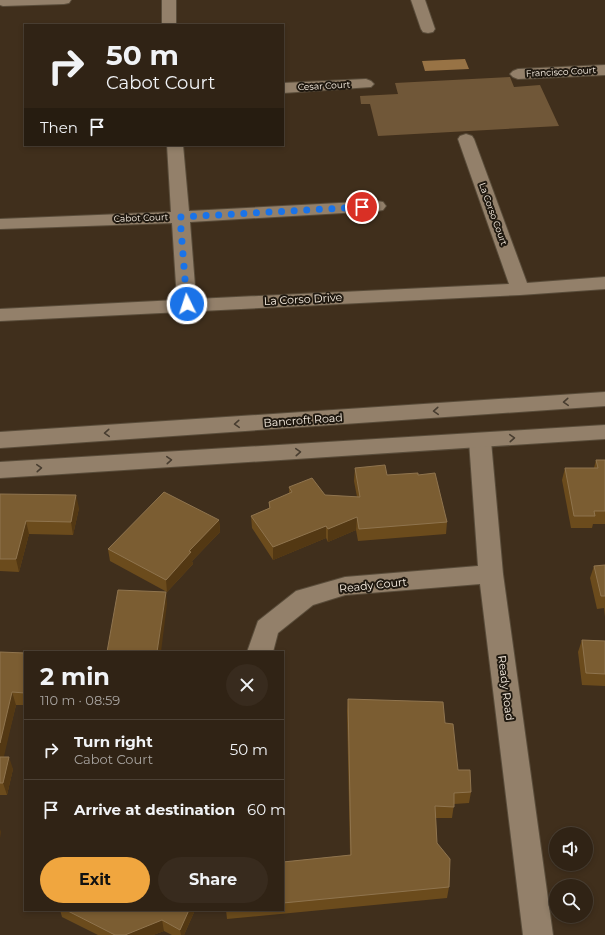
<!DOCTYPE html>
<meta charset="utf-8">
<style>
body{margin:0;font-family:Montserrat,sans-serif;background:#382b1e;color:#f1f3f6;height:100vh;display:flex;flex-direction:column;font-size:15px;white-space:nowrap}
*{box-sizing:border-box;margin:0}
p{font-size:13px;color:#a8a4a0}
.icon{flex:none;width:22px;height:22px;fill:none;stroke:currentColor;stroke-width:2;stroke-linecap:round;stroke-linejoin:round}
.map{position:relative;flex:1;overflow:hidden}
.side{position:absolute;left:24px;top:651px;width:260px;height:260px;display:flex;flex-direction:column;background:#302315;border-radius:0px;box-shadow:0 2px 6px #0003,0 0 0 1px #4b4034}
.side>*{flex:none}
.guide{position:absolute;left:24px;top:24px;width:260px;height:122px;border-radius:0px;box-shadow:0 2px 6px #0003,0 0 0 1px #4b4034;background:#302315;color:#f1f3f6;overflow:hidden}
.fabs{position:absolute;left:549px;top:827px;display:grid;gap:8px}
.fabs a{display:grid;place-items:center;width:44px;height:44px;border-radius:50%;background:#302315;box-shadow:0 2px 6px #0003,0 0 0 1px #4b4034;font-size:20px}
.pin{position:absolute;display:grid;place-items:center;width:34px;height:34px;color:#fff;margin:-17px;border:2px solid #fff;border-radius:50%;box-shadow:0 1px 4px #0007}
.me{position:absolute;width:44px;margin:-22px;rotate:356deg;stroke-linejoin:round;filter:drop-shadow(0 0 3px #0008)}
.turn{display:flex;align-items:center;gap:14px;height:84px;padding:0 16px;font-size:18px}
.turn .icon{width:52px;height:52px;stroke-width:2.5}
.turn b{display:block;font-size:28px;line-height:34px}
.then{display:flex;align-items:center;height:38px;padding:0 16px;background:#0003;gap:8px;font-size:15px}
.round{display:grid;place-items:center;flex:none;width:42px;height:42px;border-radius:21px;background:#382b1e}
.summary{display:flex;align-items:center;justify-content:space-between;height:68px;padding:0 16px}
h1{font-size:24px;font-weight:700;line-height:30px}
.action{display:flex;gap:8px;margin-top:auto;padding:8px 16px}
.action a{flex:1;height:46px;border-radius:24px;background:#f0a63f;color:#111;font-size:16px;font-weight:700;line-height:46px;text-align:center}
.action a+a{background:#382b1e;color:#f1f3f6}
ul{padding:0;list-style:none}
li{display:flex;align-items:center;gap:12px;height:60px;padding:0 16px;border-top:1px solid #4b4034}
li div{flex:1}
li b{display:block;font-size:15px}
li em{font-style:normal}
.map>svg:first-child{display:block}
.green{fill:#705738}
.water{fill:#987345}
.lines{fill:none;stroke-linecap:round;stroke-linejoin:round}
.minor-casing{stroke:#594c3a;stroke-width:2}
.secondary-casing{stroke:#594c3a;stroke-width:2}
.minor{fill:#93806a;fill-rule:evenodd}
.secondary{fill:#93806a;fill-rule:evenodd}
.wall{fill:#6b4b1c}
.shaded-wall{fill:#533813}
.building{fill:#7b5d32;stroke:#8f744e}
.oneway{stroke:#483d30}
.route{stroke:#1a73e8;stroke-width:7;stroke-dasharray:0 12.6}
.labels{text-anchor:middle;stroke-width:4;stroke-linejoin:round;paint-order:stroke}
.far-street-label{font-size:9px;fill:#fcf2e6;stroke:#201910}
.street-label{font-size:11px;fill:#fcf2e6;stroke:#201910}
</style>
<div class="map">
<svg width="605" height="935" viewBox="0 0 605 935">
<rect width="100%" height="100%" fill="#402f1c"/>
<path class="green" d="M510 77 514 87 540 85 559 126 378 136 370 104H361L360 96 398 94 395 83Z"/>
<path class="water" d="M465 59 469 69 425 71 422 61Z"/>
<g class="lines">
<defs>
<g id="minor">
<path d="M0 0H71L69 3 64 4 3 6 0 5Z"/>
<rect x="162" y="0" width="14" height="25"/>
<path d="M411 0H425L435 29 433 32 428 33 423 32 421 29Z"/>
<path d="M605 65V75L518 79 513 77 510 74 513 71 518 69Z"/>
<path d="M366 79 371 81 374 84 371 87 283 93V83Z"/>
<path d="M466 134 472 136 474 139 527 283 605 277V289L520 295 0 321V309L177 300 172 223 0 229V219L171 212 167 145H183L189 211 377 201 383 202 386 206 383 210 377 211 190 222 196 299 509 284 458 139 460 136Z"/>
<path d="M480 433 488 436 491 441 503 574 553 935H523L480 584 345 595 313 605 278 633 273 652H247L258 621 296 591 345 577 478 566 469 441 472 436Z"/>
</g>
<g id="secondary">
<path d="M605 392V406L0 448V432Z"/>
<path d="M605 425V439L0 478V462Z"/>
</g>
</defs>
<use href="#minor" class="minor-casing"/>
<use href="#secondary" class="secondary-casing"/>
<use href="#minor" class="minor"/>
<use href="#secondary" class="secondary"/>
</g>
<g class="wall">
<path d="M596 460H605V524H593L592 528H571L562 480 565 468H594Z"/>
<path d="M355 468 387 475H418L447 522 446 534 358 541 356 530 328 542 326 538 273 560 252 528 251 516 269 508V502L289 494V487L325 495 357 497 354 481Z"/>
<path d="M0 494 79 508 73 535 29 534 19 572 0 571Z"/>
<path d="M219 520 220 532 192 561 193 564 167 592 110 561 108 549Z"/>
<path d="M605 565V617L604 608 597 609 590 578 594 566Z"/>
<path d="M582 640 605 641V686L582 685 578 652Z"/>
<path d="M0 652 25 653V705H16L3 757 13 769 7 795H0Z"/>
<path d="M348 699 445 723 458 770 471 792 469 803 454 804 452 818H436L437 843 449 887 447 898 227 919 226 910H283V862L350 855 347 711Z"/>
<path d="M60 910H195L184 935H172L164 931 153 935H98L62 917Z"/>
</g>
<g class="shaded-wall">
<path d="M76 495 79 508 73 535 71 522Z"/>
<path d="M357 517 356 530 328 542V529Z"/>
<path d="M219 520 220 532 192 561 193 564 167 592 166 580 189 551Z"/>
<path d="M26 521 29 534 19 572 16 559Z"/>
<path d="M326 526V538L273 560V547Z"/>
<path d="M166 592 167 604 161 652H157Z"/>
<path d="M12 692 16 705 1 769 0 767V743Z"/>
<path d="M9 757 13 769 7 795 3 783Z"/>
<path d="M0 829 1 832 0 838Z"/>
<path d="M189 910H195L184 935H181L180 930Z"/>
<path d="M162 920 164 931 153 935H125Z"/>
</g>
<g class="building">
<path d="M596 460H605V511H594L595 516H574L565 468H598Z"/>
<path d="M385 465 387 475 418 473V475L435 473 447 522 359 529 357 517 328 529 326 526 273 547 251 516 270 508 269 502 292 492 289 487 312 478 325 495 360 497 355 468Z"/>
<path d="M164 492 219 520 189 551 191 552 166 580 108 549Z"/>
<path d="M0 494 76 495 71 522 26 521 16 559H0Z"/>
<path d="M605 565V596H601L594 566Z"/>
<path d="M118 590 166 592 157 652H107Z"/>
<path d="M582 640 605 641V674L586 673Z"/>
<path d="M0 652 25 653V693L12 692 0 743Z"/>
<path d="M348 699 443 702 445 723 453 724 458 770H470L471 792 454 793V807L435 806 437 843 450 859 449 887 283 903V862L351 855Z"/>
<path d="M0 757H9L3 783H0Z"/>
<path d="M66 910H189L180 930 162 920 125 935H115Z"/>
</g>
<defs><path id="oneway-chevron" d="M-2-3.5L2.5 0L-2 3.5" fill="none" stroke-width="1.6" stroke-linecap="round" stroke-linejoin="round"/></defs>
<g class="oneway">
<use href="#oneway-chevron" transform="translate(566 402) rotate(176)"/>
<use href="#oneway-chevron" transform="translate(436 411) rotate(176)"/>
<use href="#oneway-chevron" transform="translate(237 424) rotate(176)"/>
<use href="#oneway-chevron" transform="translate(107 433) rotate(176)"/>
<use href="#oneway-chevron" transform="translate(512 438) rotate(-4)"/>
<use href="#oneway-chevron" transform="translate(298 452) rotate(-4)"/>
<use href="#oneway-chevron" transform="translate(169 460) rotate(-4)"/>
<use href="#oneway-chevron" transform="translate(39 468) rotate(-4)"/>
</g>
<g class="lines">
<path class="route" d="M187 304 180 217 362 207"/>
</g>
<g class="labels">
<g class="far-street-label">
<text transform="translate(561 72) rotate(-3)" y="3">Francisco Court</text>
<text transform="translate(324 86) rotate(-3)" y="3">Cesar Court</text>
<text transform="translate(493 214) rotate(70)" y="3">La Corso Court</text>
<text transform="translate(141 218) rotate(-2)" y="3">Cabot Court</text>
</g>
<g class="street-label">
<text transform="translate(303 299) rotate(-3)" y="4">La Corso Drive</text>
<text transform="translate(303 420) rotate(-4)" y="4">Bancroft Road</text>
<text transform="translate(373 585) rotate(-6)" y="4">Ready Court</text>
<text transform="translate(506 688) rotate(83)" y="4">Ready Road</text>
</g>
</g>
</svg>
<div class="fabs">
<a><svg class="icon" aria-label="sound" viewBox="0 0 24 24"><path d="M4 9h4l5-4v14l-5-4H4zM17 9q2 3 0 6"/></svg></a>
<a><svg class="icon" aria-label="search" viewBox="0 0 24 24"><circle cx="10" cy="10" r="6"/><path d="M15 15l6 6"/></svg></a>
</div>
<div class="pin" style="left:362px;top:207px;background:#d93025"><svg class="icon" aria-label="arrive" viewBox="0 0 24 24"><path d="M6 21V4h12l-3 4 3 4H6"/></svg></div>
<svg class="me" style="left:187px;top:304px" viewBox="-20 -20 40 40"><circle r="17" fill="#1a73e8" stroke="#fff" stroke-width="3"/><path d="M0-11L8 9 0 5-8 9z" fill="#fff"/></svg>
<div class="guide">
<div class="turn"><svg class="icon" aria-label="right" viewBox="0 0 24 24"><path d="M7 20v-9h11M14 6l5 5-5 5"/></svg><div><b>50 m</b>Cabot Court</div></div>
<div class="then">Then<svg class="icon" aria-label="arrive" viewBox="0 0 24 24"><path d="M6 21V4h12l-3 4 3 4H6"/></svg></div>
</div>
<section class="side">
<div class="summary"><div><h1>2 min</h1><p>110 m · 08:59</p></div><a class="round"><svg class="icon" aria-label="close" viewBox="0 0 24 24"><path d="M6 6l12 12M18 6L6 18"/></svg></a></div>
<ul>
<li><svg class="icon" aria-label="right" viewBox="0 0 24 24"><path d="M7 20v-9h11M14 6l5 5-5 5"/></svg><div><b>Turn right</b><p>Cabot Court</p></div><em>50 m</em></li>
<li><svg class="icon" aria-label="arrive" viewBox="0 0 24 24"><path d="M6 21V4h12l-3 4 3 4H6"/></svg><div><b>Arrive at destination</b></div><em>60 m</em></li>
</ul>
<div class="action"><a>Exit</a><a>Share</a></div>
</section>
</div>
